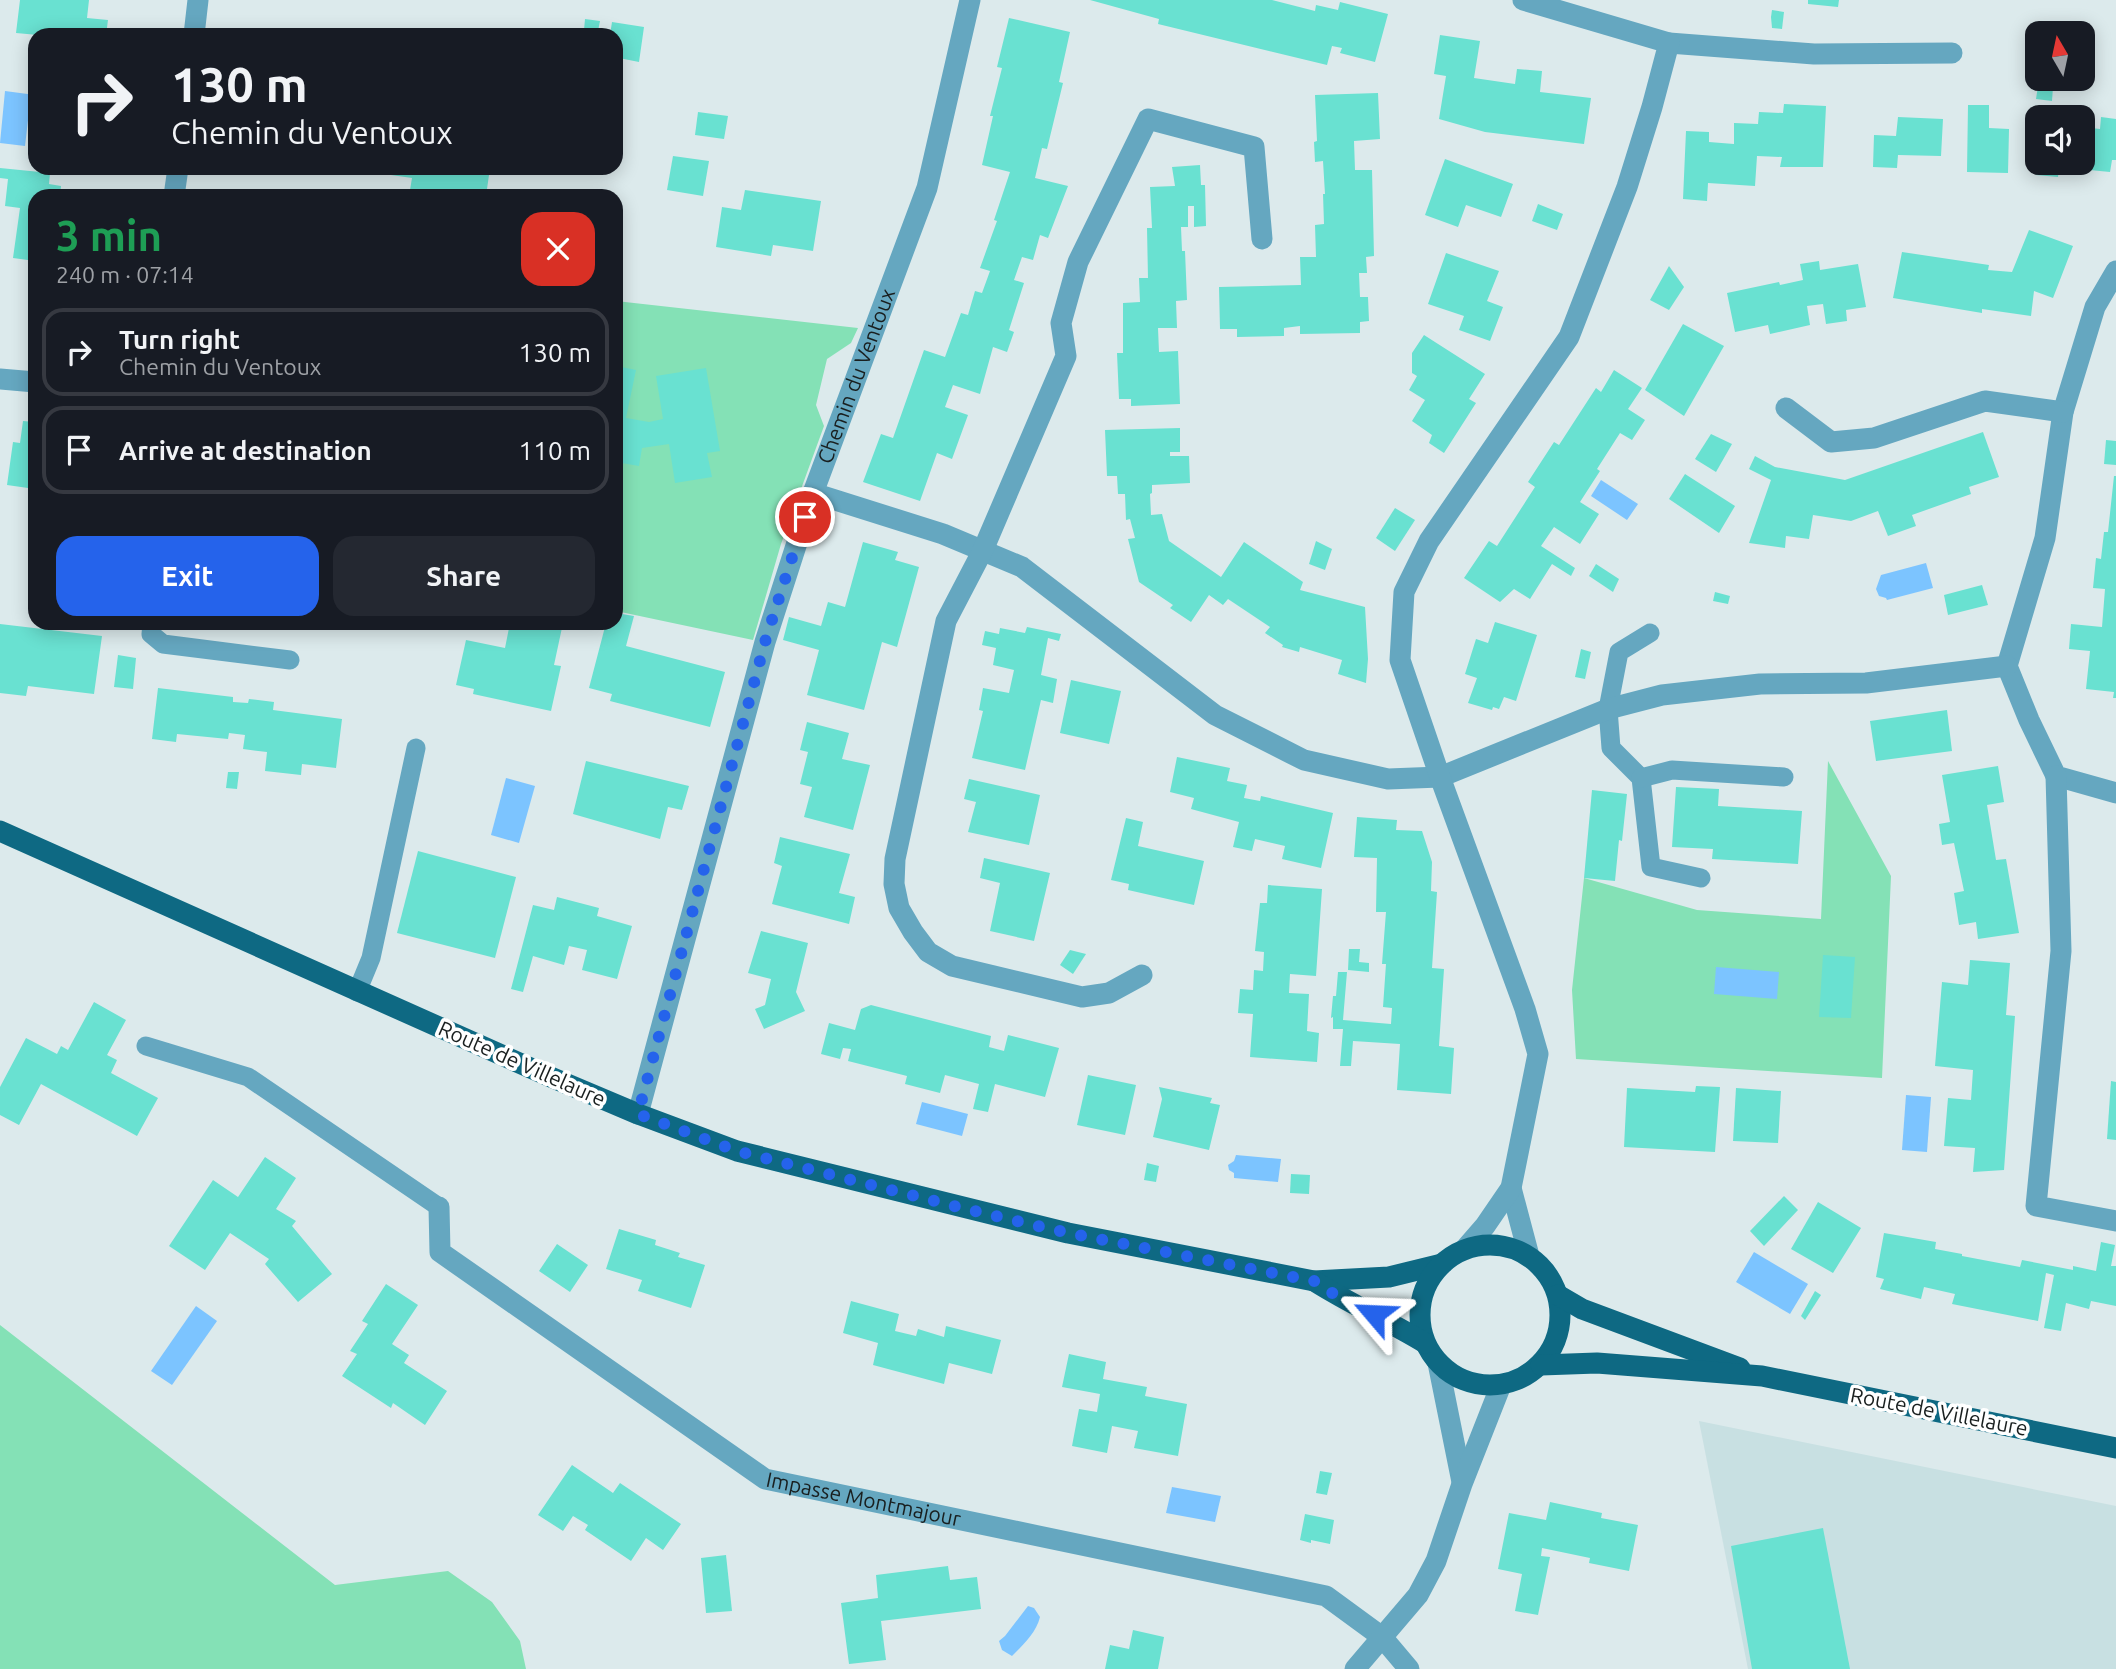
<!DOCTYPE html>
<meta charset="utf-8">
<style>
body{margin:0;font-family:Ubuntu,sans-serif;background:#242831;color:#f1f3f6;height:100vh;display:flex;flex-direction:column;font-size:26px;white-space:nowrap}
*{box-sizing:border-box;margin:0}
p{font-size:23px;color:#9ea1a6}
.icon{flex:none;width:38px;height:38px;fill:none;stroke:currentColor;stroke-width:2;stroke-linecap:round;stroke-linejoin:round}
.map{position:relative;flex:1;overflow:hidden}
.sheet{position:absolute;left:28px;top:189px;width:595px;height:441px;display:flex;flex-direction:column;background:#171b24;border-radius:21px;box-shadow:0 4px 18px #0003}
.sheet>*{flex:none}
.hud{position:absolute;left:28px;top:28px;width:595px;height:147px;border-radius:21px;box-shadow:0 4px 18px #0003;background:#171b24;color:#f1f3f6;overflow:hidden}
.needle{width:46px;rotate:351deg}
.tools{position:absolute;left:2025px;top:21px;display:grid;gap:14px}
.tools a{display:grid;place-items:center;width:70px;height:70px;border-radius:14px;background:#171b24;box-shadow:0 4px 18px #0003;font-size:35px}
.pin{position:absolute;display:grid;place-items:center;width:60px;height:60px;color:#fff;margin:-30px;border:4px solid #fff;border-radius:50%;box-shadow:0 2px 7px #0007}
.me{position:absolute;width:77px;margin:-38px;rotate:296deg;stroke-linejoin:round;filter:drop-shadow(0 0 5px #0008)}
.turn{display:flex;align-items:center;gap:24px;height:147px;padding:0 28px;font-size:32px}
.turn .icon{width:91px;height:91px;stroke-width:2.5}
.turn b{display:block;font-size:49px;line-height:60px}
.round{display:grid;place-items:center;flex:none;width:74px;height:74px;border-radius:21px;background:#242831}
.headline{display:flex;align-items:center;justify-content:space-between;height:119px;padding:0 28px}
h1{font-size:42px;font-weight:700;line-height:52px;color:#1e9e55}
.cta{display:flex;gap:14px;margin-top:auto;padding:14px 28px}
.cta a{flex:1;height:80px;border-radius:21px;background:#2563eb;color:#fff;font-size:28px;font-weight:700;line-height:80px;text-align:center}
.cta a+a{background:#242831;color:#f1f3f6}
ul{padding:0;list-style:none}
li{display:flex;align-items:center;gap:21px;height:88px;margin:0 14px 10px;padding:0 14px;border:4px solid #363941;border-radius:21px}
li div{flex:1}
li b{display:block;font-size:26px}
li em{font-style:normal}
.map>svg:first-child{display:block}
.built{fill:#c8e0e2}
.green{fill:#84e1b6}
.water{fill:#7cc4ff}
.building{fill:#69e1d1}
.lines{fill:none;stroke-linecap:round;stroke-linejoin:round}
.lane{stroke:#65a7c0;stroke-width:19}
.street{stroke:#65a7c0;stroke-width:21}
.primary{stroke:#0e6983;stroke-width:21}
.route{stroke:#2563eb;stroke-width:12;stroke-dasharray:0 21.6}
.labels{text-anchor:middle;stroke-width:7;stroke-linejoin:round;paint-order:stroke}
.street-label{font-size:21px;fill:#191f1f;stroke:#fff}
</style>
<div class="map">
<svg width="2116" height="1669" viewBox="0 0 2116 1669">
<rect width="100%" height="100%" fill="#dceaec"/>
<path class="built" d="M1699 1421 2116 1506V1669H1748Z"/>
<g class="green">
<path d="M616 301 858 328 851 343 827 359 816 405 824 426 781 544 753 640 616 611Z"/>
<path d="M1828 761 1891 876 1882 1078 1576 1059 1572 990 1584 878 1697 910 1821 919Z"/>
<path d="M0 1325 335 1585 448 1571 492 1602 520 1641 526 1669H0Z"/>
</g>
<g class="water">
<path d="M5 91 35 95V104L30 103 25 146 0 143Z"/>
<path d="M1601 480 1638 504 1627 520 1591 496Z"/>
<path d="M1926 563 1933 588 1887 600 1886 598 1879 596 1876 589 1881 575Z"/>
<path d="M506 778 535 786 519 843 491 835Z"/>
<path d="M1716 967 1779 972 1777 999 1714 994Z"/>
<path d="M1906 1095 1931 1097 1927 1152 1902 1150Z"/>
<path d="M922 1102 968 1114 962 1136 916 1124Z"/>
<path d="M1236 1155 1281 1159 1278 1182 1234 1178V1173L1229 1170 1228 1165 1234 1161Z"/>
<path d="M1754 1252 1808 1284 1790 1314 1736 1282Z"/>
<path d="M196 1306 217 1321 172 1385 151 1371Z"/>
<path d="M1172 1487 1221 1496 1215 1522 1166 1513Z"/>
<path d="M1028 1606 1034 1608 1040 1617C1036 1633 1023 1645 1012 1656L1002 1650 999 1641 1005 1636Z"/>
</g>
<g class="building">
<path d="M20 0H89L87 18 108 20 106 35H38L16 33Z"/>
<path d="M1090 0H1272L1315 11 1316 5 1338 10 1340 2 1388 14 1375 62 1340 53 1342 48 1332 46 1327 65 1158 24 1159 19Z"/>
<path d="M1808 0H1839L1838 7 1808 4Z"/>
<path d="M1772 10 1784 12 1782 29 1772 28 1771 17Z"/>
<path d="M1009 18 1070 32 1059 82 1063 83 1047 149 1042 148 1035 178 1068 186 1048 238 1040 235 1033 260 1022 257 1014 280 1024 283 1009 330 1014 332 1007 352 993 347 980 394 953 385 945 407 968 415 952 459 937 453 920 501 863 482 881 434 893 438 924 350 945 357 961 313 968 315 975 291 982 293 990 271 980 268 997 221 994 220 1010 172 982 165 993 116H990L1002 68 997 67Z"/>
<path d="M585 19 600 21 598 31 584 30Z"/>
<path d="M612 22 644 27 639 62 619 58 618 67H616V35H610Z"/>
<path d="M1440 35 1480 41 1474 78 1515 84 1517 69 1542 71 1540 92 1591 98 1584 144 1485 132 1439 119 1446 76 1434 74Z"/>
<path d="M2038 86 2053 87 2052 101 2036 99Z"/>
<path d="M1378 93 1380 139 1354 141 1355 170H1372L1374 256 1366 257 1367 273H1359L1360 297H1368L1369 321 1360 322V333L1300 334V326L1284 328V336L1237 337V329H1220L1219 287 1301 285 1300 257H1316L1315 225 1324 224 1323 194H1325L1323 161 1315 162 1314 142 1317 141 1315 95Z"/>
<path d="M1784 104 1826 106 1823 167H1780L1782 157 1757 156 1755 186 1708 183 1707 201 1683 199 1686 131 1709 132V142L1734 144V123L1758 124 1759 112 1783 113Z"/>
<path d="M1968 105H1989V128L2009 129 2008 173 1967 172Z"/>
<path d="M698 112 728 116 724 139 695 135Z"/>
<path d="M1898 117 1943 119 1941 156 1898 155 1897 168 1873 167 1874 135 1896 136Z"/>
<path d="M2101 117 2116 119V160H2112L2110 172 2059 167 2058 177 2036 175 2037 163H2082V127L2100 129Z"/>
<path d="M673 156 709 161 703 196 667 190Z"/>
<path d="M1445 159 1513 184 1501 217 1466 205 1458 227 1425 215Z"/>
<path d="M1200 165 1201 185H1205L1206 226 1194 227V206H1188V227H1181L1182 251H1185L1187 300 1176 301 1177 328H1158L1159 352 1178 351 1180 404 1131 406V399H1119L1117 353H1123V303L1140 302 1139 278H1148L1147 228H1152L1150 187 1175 186 1172 167Z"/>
<path d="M0 168 50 173 49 184 61 186 60 196H35V261L13 258 20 208 5 206 8 179 0 178Z"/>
<path d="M377 168H490L486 196H409L412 178 377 173Z"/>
<path d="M745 190 821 201 813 251 773 245 771 256 716 247 722 207 741 210Z"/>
<path d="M1538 204 1563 214 1557 230 1532 221Z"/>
<path d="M2029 230 2073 246 2053 298 2034 291 2031 316 1982 309V313L1893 298 1902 252 1989 265 1988 270 2012 272Z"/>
<path d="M1446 253 1499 271 1487 301 1503 307 1490 341 1459 330 1464 316 1428 304Z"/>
<path d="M1819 261 1820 270 1858 264 1866 307 1846 310 1847 321 1826 324 1823 304 1807 306 1810 325 1770 334 1768 325 1735 332 1727 293 1779 282 1780 285 1803 280 1800 264Z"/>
<path d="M1669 266 1684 287 1669 310 1650 300Z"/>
<path d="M1683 324 1724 346 1684 416 1645 390Z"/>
<path d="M1424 335 1485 374 1469 399 1476 403 1444 453 1429 443 1432 435 1412 421 1425 400 1409 390 1417 376 1412 373V353Z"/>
<path d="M616 366 636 370 626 418 649 422 663 419 656 376 706 368 720 451 707 453 712 477 675 483 669 444 642 448 639 466 616 462Z"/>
<path d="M1614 370 1642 388 1628 409 1645 420 1632 440 1620 433 1597 469 1600 471 1580 502 1599 514 1580 544 1554 527 1541 546 1575 568 1571 576 1552 564 1530 599 1514 589 1500 602 1464 578 1489 541 1497 546 1535 487 1528 482 1554 442 1559 445 1596 388 1601 392Z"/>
<path d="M23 421 35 422V489L7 485 13 442 20 443Z"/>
<path d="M1180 428V452H1170V456H1189L1190 483 1152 485V493L1150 494 1151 515 1162 514 1169 541 1221 577 1244 542 1303 582 1300 590 1365 607 1368 659 1366 683 1338 674 1342 660 1300 647 1299 652 1282 647 1283 645 1265 633 1270 627 1228 599 1223 605 1209 595 1191 622 1170 608 1173 605 1139 582 1128 539 1135 538 1130 519 1126 520 1125 494H1118L1117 476H1107L1105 430Z"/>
<path d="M1983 432 1999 477 1969 487 1971 494 1912 515 1916 526 1888 536 1878 511 1851 521 1813 515 1809 539 1786 536 1785 548 1749 543 1771 480 1749 469 1755 456 1775 467 1845 480Z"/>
<path d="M1711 434 1732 444 1716 472 1695 459Z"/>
<path d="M2106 440 2116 441V465L2104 464Z"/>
<path d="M1685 474 1735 506 1719 533 1669 499Z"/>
<path d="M2114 476H2116V698H2113L2114 692 2086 689 2090 651 2069 649 2071 624 2102 627 2105 589 2093 588 2096 558 2101 559 2104 532H2108Z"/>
<path d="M1395 508 1415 520 1395 551 1376 538Z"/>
<path d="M1316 541 1332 549 1325 570 1309 564Z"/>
<path d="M863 542 898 552 895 560 919 567 897 647 882 642 864 710 807 695 819 650 783 640 789 617 821 626 828 602 845 607Z"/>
<path d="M1596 564 1619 579 1613 592 1589 576Z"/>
<path d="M1982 585 1988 605 1948 615 1944 595Z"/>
<path d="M1715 592 1730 596 1728 604 1713 601Z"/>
<path d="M616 613 634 616 626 646 725 672 710 727 610 701 612 694 589 688 606 623H616Z"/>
<path d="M1495 622 1537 635 1516 701 1504 697 1499 709 1493 707 1492 710 1468 703 1477 678 1465 674 1476 639 1488 643Z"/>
<path d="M510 623H563L554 665 561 666 551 711 473 694 474 689 456 685 466 640 505 648Z"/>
<path d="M0 624 102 636 94 694 28 686 26 696 0 693Z"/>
<path d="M1027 627 1061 634 1059 641 1048 638 1041 675 1057 679 1053 703 1041 700 1025 770 972 758 983 711 979 710 983 688 1009 693 1014 670 993 665 996 648 982 645 985 631 999 634 1000 628 1025 633Z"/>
<path d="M1581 649 1591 652 1585 679 1575 677Z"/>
<path d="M118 655 136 658 133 689 114 687Z"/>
<path d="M1071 680 1121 691 1109 744 1060 733Z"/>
<path d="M158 688 233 697V702L248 703 249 699 274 702 273 710 342 719 336 768 302 764 301 775 265 771 267 752 243 749 245 735 229 733 228 739 177 734 176 742 152 739Z"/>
<path d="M1947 710 1952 751 1876 761 1870 721Z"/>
<path d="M807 722 849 733 842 759 870 765 853 830 804 817 812 787 800 784 808 752 800 750Z"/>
<path d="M1177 757 1230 768 1227 781 1247 785 1244 798 1260 801 1261 796 1333 813 1321 868 1282 859 1285 846 1255 839 1252 851 1233 847 1239 822 1191 809 1194 798 1170 792Z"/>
<path d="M586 761 689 786 682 810 668 807 660 839 573 814Z"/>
<path d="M1998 766 2004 802 1987 805 1996 860 2006 859 2019 933 1978 939 1976 922 1959 925 1954 893 1964 891 1954 843 1942 845 1939 824 1950 822 1942 775Z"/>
<path d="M228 772H239L237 789 226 788Z"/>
<path d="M969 779 1040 795 1029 845 968 832 976 802 964 799Z"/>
<path d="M1676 787 1719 789 1718 806 1802 811 1798 864 1712 859 1713 849 1672 847Z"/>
<path d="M1592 790 1627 794 1622 841 1619 840 1615 881 1584 878Z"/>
<path d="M1357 817 1397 820 1396 830 1422 831 1432 862 1431 891 1437 892 1432 968 1444 969 1439 1046 1454 1048 1451 1094 1397 1090 1400 1044 1353 1041 1351 1066H1340L1343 1029H1333V1017L1331 1018 1333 996H1336L1338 972H1347L1343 1020 1391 1024 1392 1008 1383 1007 1386 964H1382L1386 912H1376L1377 858 1354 857Z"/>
<path d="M1126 818 1143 822 1138 846 1204 861 1194 905 1128 890 1129 884 1111 880Z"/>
<path d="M780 837 850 854 839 893 855 897 849 924 772 904 782 866 774 863Z"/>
<path d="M418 851 516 877 495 958 397 933Z"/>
<path d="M984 858 1050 873 1034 941 990 931 1000 883 980 878Z"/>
<path d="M1268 885 1322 889 1316 976 1290 974 1289 993 1309 994 1307 1031 1319 1033 1317 1062 1250 1057 1253 1014 1238 1013 1240 989 1253 990 1254 970 1263 971 1264 952 1255 951 1260 903H1267Z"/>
<path d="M557 897 599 908 597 916 632 926 617 979 582 970 587 950 569 946 564 965 533 956 523 992 511 989 533 905 554 910Z"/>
<path d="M761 931 808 943 796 992 805 1011 764 1029 755 1009 765 1005 771 979 748 973Z"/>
<path d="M1349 949H1360L1359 962 1369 963V972L1348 970Z"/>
<path d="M1070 950 1086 954 1073 974 1060 965Z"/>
<path d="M1823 955 1855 957 1851 1018 1819 1017Z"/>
<path d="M1970 960 2010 963 2006 1015 2015 1016 2004 1170 1973 1172 1975 1148 1944 1146 1948 1098 1971 1100 1973 1070 1935 1066 1942 982 1968 985Z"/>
<path d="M94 1002 126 1020 107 1055 117 1060 111 1073 158 1098 137 1136 41 1084 19 1125 0 1115V1087L26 1038 57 1054 61 1046 68 1050Z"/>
<path d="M871 1005 991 1036 989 1047 1004 1051 1008 1035 1059 1048 1045 1097 995 1084 988 1112 973 1109 979 1084 945 1075 940 1093 905 1084 907 1076 848 1061 851 1049 843 1048 840 1059 821 1054 829 1023 855 1030 861 1009Z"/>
<path d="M1088 1075 1136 1085 1125 1135 1077 1125Z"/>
<path d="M2111 1081 2116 1082V1140L2107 1139Z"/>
<path d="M1696 1086 1720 1087 1715 1152 1624 1147 1627 1088 1695 1092Z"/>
<path d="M1159 1087 1212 1098 1210 1103 1220 1105 1209 1150 1153 1137 1162 1099Z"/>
<path d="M1736 1088 1781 1091 1778 1143 1733 1141Z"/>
<path d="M265 1157 296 1178 276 1209 296 1221 292 1226 332 1274 298 1302 265 1264 269 1259 230 1233 205 1270 169 1246 213 1180 238 1197Z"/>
<path d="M1147 1163 1159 1166 1156 1182 1144 1180Z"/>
<path d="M1291 1174 1310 1175 1309 1194 1290 1193Z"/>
<path d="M1784 1196 1798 1210 1764 1246 1750 1231Z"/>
<path d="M1818 1202 1861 1228 1833 1273 1791 1249Z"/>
<path d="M619 1229 656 1240 655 1245 680 1253 678 1257 705 1265 691 1308 638 1291 642 1280 606 1269Z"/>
<path d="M1884 1233 1936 1242 1935 1249 1962 1254V1256L2020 1267 2022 1260 2073 1270V1266L2096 1271 2101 1242 2115 1245 2111 1266H2116V1306L2091 1301 2089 1309 2066 1303 2061 1331 2044 1328 2054 1275 2046 1273 2038 1321 1952 1304 1955 1294 1924 1287 1921 1299 1880 1289 1884 1279 1876 1277Z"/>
<path d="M557 1244 588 1265 570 1292 539 1271Z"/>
<path d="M386 1284 418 1305 392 1344 409 1355 404 1363 447 1391 425 1425 393 1403 391 1408 342 1376 357 1354 350 1351 368 1324 362 1321Z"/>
<path d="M1815 1291 1821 1295 1805 1320 1801 1316Z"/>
<path d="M851 1301 899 1314 895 1331 916 1336 918 1329 944 1337 946 1326 1001 1340 992 1374 949 1363 944 1384 873 1365 878 1343 843 1333Z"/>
<path d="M1069 1354 1106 1362 1103 1379 1147 1387 1145 1396 1187 1404 1178 1456 1134 1448 1138 1431 1112 1426 1107 1453 1072 1446 1079 1409 1097 1412 1100 1394 1062 1387Z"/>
<path d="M572 1465 613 1493 620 1483 681 1524 663 1550 646 1538 631 1561 585 1530 588 1525 573 1516 563 1531 538 1515Z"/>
<path d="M1320 1471 1332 1473 1327 1495 1316 1493Z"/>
<path d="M1550 1502 1602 1513 1601 1518 1638 1525 1629 1571 1589 1563 1590 1558 1542 1548 1541 1556 1550 1557 1538 1615 1515 1611 1522 1574 1498 1569 1509 1513 1546 1520Z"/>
<path d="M1305 1514 1334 1520 1330 1544 1311 1540V1543L1300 1540Z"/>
<path d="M1823 1528 1850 1669H1752L1731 1546Z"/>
<path d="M726 1555 732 1611 706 1613 701 1558Z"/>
<path d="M948 1566 950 1580 977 1577 981 1609 881 1621 886 1660 849 1664 841 1603 878 1598 876 1575Z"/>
<path d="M1133 1630 1164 1637 1158 1669H1105L1110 1645 1129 1649Z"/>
</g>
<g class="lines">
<g class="lane">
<path d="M152 623 151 634 163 644 290 660"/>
<path d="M1650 633 1619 652 1608 709 1611 748 1641 778 1651 867 1701 878"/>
<path d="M1641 778 1672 770 1784 777"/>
<path d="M357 992 371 958 416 748"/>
<path d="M146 1046 248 1077 439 1207"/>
</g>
<g class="street">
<path d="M194 35 198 0"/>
<path d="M1669 43 1814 54 1952 53"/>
<path d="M174 196 178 168"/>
<path d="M2116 271 2095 307 2063 412 2045 538 2007 666 2029 720 2056 776 2116 793"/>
<path d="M0 379 35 382"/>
<path d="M1786 408 1831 442 1874 438 1985 401 2063 412"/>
<path d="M813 493 943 534 1022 567 1215 715 1304 760 1388 779 1440 777 1608 709 1662 695 1760 684 1866 683 2007 666"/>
<path d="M2056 776 2061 951 2036 1206 2116 1221"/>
<path d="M1142 975 1109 993 1082 997 952 966 928 952 913 932 899 908 894 884 895 859 946 621 983 550 1066 356 1061 323 1078 262 1148 119 1254 147 1262 239"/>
<path id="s1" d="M638 1114 765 642 813 493 927 188 970 0"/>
<path d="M1511 1188 1529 1256"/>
<path id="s2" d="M439 1207 440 1252 765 1479 1326 1596 1382 1637 1409 1669"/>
<path d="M1465 1249 1485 1226 1511 1188 1538 1054 1525 1009 1440 777 1400 660 1404 592 1429 541 1569 337 1627 187 1652 107 1669 43 1523 0"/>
<path d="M1438 1363 1462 1482"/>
<path d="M1355 1669 1418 1595 1436 1561 1462 1484 1501 1385"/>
</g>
<g class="primary">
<path d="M0 831 553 1078 638 1114 737 1151 1068 1233 1314 1281 1389 1277 1442 1264"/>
<circle cx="1490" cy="1315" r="70"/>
<path d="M1314 1281C1350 1304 1389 1321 1425 1343"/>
<path d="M1558 1295 1582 1309 1740 1368"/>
<path d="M1541 1365 1597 1363 1762 1376 2116 1448"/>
</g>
</g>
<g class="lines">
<path class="route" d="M805 517 765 642 638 1114 737 1151 966 1209 1068 1233 1314 1281 1337 1296 1374 1314"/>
</g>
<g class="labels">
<g class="street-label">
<text dy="7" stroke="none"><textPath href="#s1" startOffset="770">Chemin du Ventoux</textPath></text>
<text transform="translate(522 1064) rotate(24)" y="7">Route de Villelaure</text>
<text transform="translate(1939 1412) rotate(11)" y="7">Route de Villelaure</text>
<text dy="7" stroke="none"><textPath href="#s2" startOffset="542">Impasse Montmajour</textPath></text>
</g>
</g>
</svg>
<div class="tools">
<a><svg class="needle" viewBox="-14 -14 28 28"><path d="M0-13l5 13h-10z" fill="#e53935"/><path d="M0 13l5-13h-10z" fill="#9ea1a6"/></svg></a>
<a><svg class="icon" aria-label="sound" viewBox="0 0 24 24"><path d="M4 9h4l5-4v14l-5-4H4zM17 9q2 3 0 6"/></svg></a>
</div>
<div class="pin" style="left:805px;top:517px;background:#d93025"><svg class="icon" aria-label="arrive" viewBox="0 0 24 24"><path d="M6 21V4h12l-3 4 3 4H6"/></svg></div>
<svg class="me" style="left:1374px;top:1314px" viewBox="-20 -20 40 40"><path d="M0-17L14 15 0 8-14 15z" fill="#2563eb" stroke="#fff" stroke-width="4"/></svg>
<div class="hud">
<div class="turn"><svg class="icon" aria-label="right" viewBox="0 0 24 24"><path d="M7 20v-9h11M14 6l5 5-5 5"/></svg><div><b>130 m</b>Chemin du Ventoux</div></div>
</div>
<section class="sheet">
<div class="headline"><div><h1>3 min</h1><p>240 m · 07:14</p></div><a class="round" style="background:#d93025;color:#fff"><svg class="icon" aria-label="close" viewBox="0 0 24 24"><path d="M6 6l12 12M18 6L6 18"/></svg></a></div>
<ul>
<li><svg class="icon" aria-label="right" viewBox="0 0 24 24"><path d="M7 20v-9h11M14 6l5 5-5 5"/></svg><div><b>Turn right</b><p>Chemin du Ventoux</p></div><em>130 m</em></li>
<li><svg class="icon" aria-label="arrive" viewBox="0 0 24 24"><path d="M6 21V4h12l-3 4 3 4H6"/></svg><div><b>Arrive at destination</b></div><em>110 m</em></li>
</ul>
<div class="cta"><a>Exit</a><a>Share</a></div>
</section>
</div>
